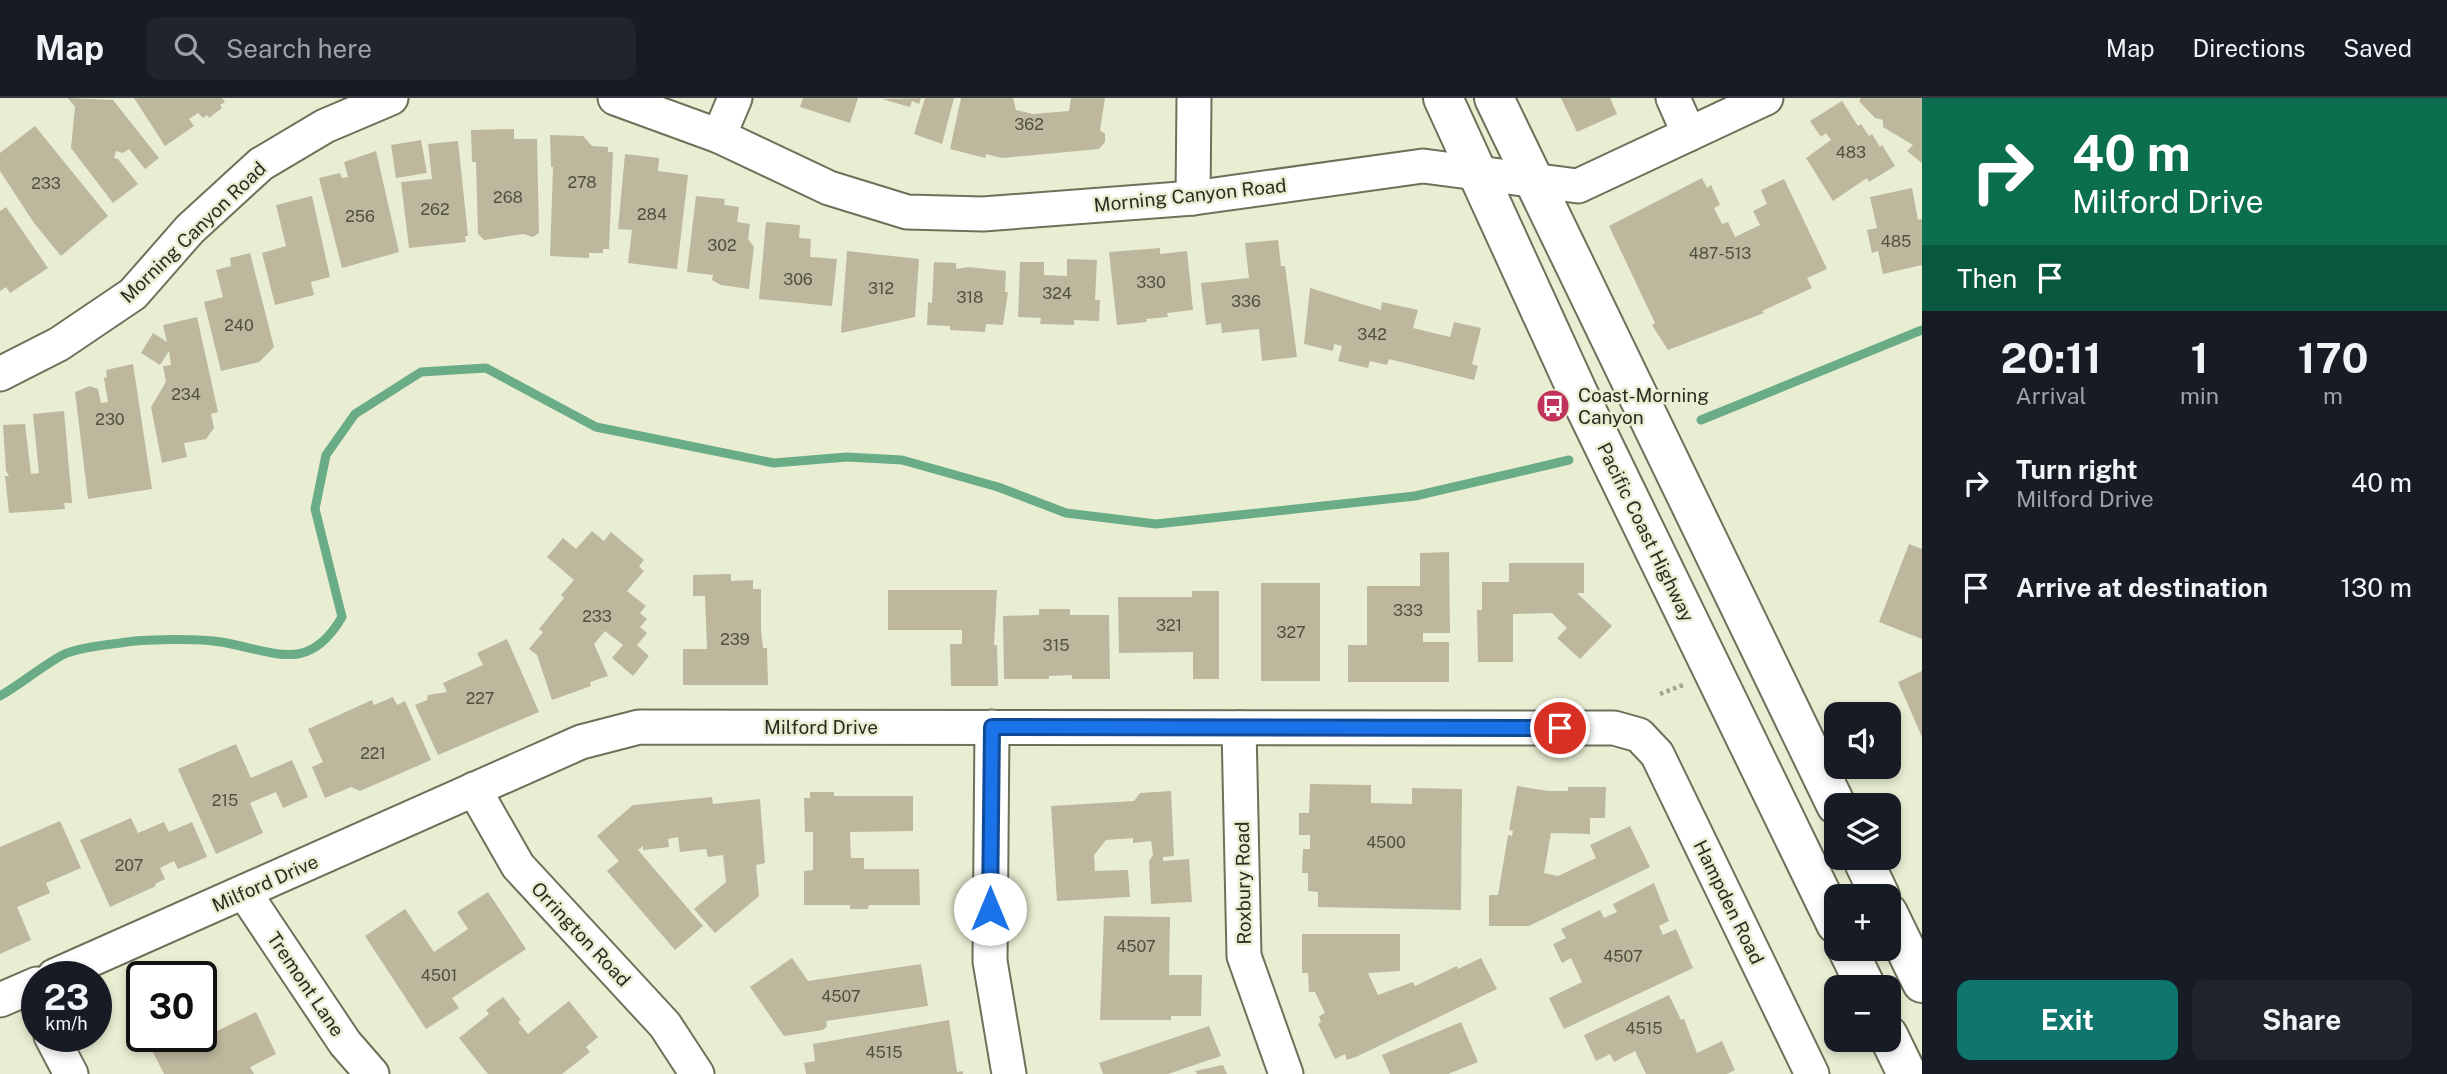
<!DOCTYPE html>
<meta charset="utf-8">
<style>
body{margin:0;font-family:"Public Sans",sans-serif;background:#20242c;color:#f1f3f6;height:100vh;display:flex;flex-direction:column;font-size:26px;white-space:nowrap}
*{box-sizing:border-box;margin:0}
p{font-size:23px;color:#9ea1a6}
.icon{flex:none;width:38px;height:38px;fill:none;stroke:currentColor;stroke-width:2;stroke-linecap:round;stroke-linejoin:round}
.map{position:relative;flex:1;overflow:hidden}
.panel{display:flex;flex-direction:column;background:#171b24;width:525px}
.panel>*{flex:none}
.top-card{background:#0b6e4f;color:#fff;overflow:hidden}
.buttons{position:absolute;left:1824px;top:604px;display:grid;gap:14px}
.buttons a{display:grid;place-items:center;width:77px;height:77px;border-radius:14px;background:#171b24;box-shadow:0 4px 10px #0003;font-size:35px}
.speed{position:absolute;left:21px;top:863px;display:flex;gap:14px;font-size:35px;font-weight:700;text-align:center}
.speed>*{display:grid;place-content:center;width:91px;height:91px;border-radius:50%;background:#171b24;box-shadow:0 4px 10px #0003;line-height:1}
.speed small{font-size:18px;font-weight:400}
.speed .limit{border:4px solid #111;border-radius:10px;background:#fff;color:#111}
.pin{position:absolute;display:grid;place-items:center;width:60px;height:60px;color:#fff;margin:-30px;border:4px solid #fff;border-radius:50%;box-shadow:0 2px 7px #0007}
.me{position:absolute;width:77px;margin:-38px;rotate:0deg;stroke-linejoin:round;filter:drop-shadow(0 0 5px #0008)}
.turn{display:flex;align-items:center;gap:24px;height:147px;padding:0 35px;font-size:32px}
.turn .icon{width:91px;height:91px;stroke-width:2.5}
.turn b{display:block;font-size:49px;line-height:60px}
.then{display:flex;align-items:center;height:66px;padding:0 35px;background:#0003;gap:14px;font-size:26px}
.eta{display:flex;justify-content:space-evenly;align-items:center;height:119px;text-align:center}
.eta b{font-size:42px;font-weight:700;line-height:49px}
.button{display:flex;gap:14px;margin-top:auto;padding:14px 35px}
.button a{flex:1;height:80px;border-radius:14px;background:#0f766e;color:#fff;font-size:28px;font-weight:700;line-height:80px;text-align:center}
.button a+a{background:#20242c;color:#f1f3f6}
ul{padding:0;list-style:none}
li{display:flex;align-items:center;gap:21px;height:105px;padding:0 35px}
li div{flex:1}
li b{display:block;font-size:26px}
li em{font-style:normal}
header{display:flex;align-items:center;gap:42px;box-sizing:border-box;height:98px;padding:0 35px;background:#171b24;border-bottom:2px solid #363941}
header strong{font-size:33px}
nav{display:flex;gap:38px;margin-inline-start:auto;font-size:24px}
.search{width:490px;height:63px;background:#20242c;display:flex;align-items:center;gap:18px;box-sizing:border-box;padding:0 24px;border-radius:14px;color:#9ea1a6;font-size:26px}
main{display:flex;flex:1;min-height:0}
.map>svg:first-child{display:block}
.lines{fill:none;stroke-linecap:round;stroke-linejoin:round}
.stream{stroke:#6aac86;stroke-width:9}
.building{fill:#bdb79d}
.minor-casing{stroke:#6d7159;stroke-width:37}
.trunk-casing{stroke:#6d7159;stroke-width:42}
.path{stroke:#a0a38f;stroke-width:4.5;stroke-dasharray:3.5 3.5;stroke-linecap:butt}
.minor{stroke:#fff;stroke-width:33}
.trunk{stroke:#fff;stroke-width:38}
.route-casing{stroke:#114b97;stroke-width:18}
.route{stroke:#1a73e8;stroke-width:12}
.labels{text-anchor:middle;stroke-width:5;stroke-linejoin:round;paint-order:stroke}
.number-label{font-size:16px;fill:#505042}
.street-label{font-size:19px;fill:#2b2d23;stroke:#e9eed3}
.poi-label{font-size:19px;fill:#2b2d23;stroke:#e9eed3;text-anchor:start}
</style>
<header>
<strong>Map</strong>
<div class="search"><svg class="icon" aria-label="search" viewBox="0 0 24 24"><circle cx="10" cy="10" r="6"/><path d="M15 15l6 6"/></svg>Search here</div>
<nav><a>Map</a><a>Directions</a><a>Saved</a></nav>
</header>
<main>
<div class="map">
<svg width="1922" height="976" viewBox="0 0 1922 976">
<rect width="100%" height="100%" fill="#e9eed3"/>
<g class="lines">
<g class="stream">
<path d="M1701 322 1922 232"/>
<path d="M0 598C20 587 51 561 67 555 83 549 103 547 120 545 143 541 199 540 221 544 275 553 308 577 342 519L315 411 326 357 355 316 421 274 486 270 596 329 670 344 774 365 847 359 902 362 998 389 1066 415 1156 426 1415 398 1569 362"/>
</g>
</g>
<g class="building">
<path d="M68 0 113 2 159 60 145 71 129 51 123 55 116 53 114 60 118 61 138 86 113 105 71 50 75 9Z"/>
<path d="M134 0H222L225 4 220 7 222 10 209 20 207 17 203 20 198 15 189 21 194 28 165 48Z"/>
<path d="M803 0H858L850 25 800 9Z"/>
<path d="M921 0 919 6 912 3 910 9 882 1Z"/>
<path d="M925 0H954L942 46 914 36Z"/>
<path d="M961 0H1013L1016 12 1033 16 1069 13 1071 0H1105L1100 32 1105 36V44L1099 51 1002 60 986 56 985 60 950 51Z"/>
<path d="M1561 0H1610L1617 16 1577 34Z"/>
<path d="M1861 0H1922V65L1907 53 1913 47 1883 29V22L1875 20 1859 3Z"/>
<path d="M1842 3 1858 28 1861 26 1869 38 1872 36 1880 49 1882 47 1895 68 1869 84 1867 80 1833 103 1806 60 1831 42 1826 35 1821 39 1810 23Z"/>
<path d="M35 28 108 118 61 158 34 125 0 73V55Z"/>
<path d="M514 31V41H537L539 135 533 139 523 136 484 142 478 136 476 64H472L471 32Z"/>
<path d="M550 37 583 38 592 48 608 49V54H613L609 151H603V155H589V160L550 158 553 69H551Z"/>
<path d="M421 42 427 75 396 80 391 47Z"/>
<path d="M458 43 468 138H465L466 144 409 150 401 84 432 81 428 46Z"/>
<path d="M376 53 399 154 342 170 319 80 340 75 342 80 348 79 344 64Z"/>
<path d="M625 56 659 60 658 73 688 77 677 171 628 165 632 132 618 131Z"/>
<path d="M1702 80 1707 90 1711 87 1720 107 1714 110 1722 126 1728 124 1735 139 1760 127 1753 113 1767 106 1761 92 1784 81 1827 171 1807 180 1812 190 1762 213 1764 215 1668 252 1652 227 1655 225 1609 128Z"/>
<path d="M1912 90 1918 122 1922 121V167L1883 176 1878 153 1872 155 1867 132 1877 130 1870 99Z"/>
<path d="M312 98 330 179 311 184 314 197 275 207 262 155 286 148 276 107Z"/>
<path d="M696 98 725 101 724 107 739 109 737 124 750 126 748 141 754 149 749 191 721 187 712 182 713 177 687 174Z"/>
<path d="M6 109 48 170 10 195 6 189 0 193V113Z"/>
<path d="M766 124 800 127 799 140 811 141 810 159 837 161 832 208 759 201Z"/>
<path d="M1278 142 1281 168H1285L1297 259 1262 263 1259 231 1222 235 1221 225 1206 227 1201 185 1249 180 1245 145Z"/>
<path d="M1160 150V156L1187 153 1193 212 1167 215 1168 219 1146 221 1147 224 1117 227 1109 154Z"/>
<path d="M847 153 919 161 915 219 841 235Z"/>
<path d="M250 155 274 249 259 264 221 273 204 204 223 199 216 172 231 168 230 160Z"/>
<path d="M1067 161 1097 162 1095 202H1100L1099 223 1074 222V227L1040 226 1041 220 1018 219 1020 164H1044V177L1067 178Z"/>
<path d="M934 164 956 165V171L968 169 1006 173 1005 194H1008L1003 227 986 226 985 234 950 232V228L927 227 928 204 932 205Z"/>
<path d="M1310 190 1381 212 1382 204 1418 212 1413 230 1450 239 1454 224 1481 230 1472 266 1478 268 1474 282 1389 261 1387 267 1370 263 1368 270 1338 263 1342 248 1334 246 1333 253 1304 246Z"/>
<path d="M197 219 218 314 211 316 214 330 206 341 184 345 187 359 162 365 151 309 166 284 163 268 171 267 169 253 160 267 141 255 153 235 167 244 163 227Z"/>
<path d="M133 266 152 391 88 401 75 294 90 288 98 291 101 305 108 304 104 280 107 279 106 272Z"/>
<path d="M64 313 72 405H64L65 411 9 415 5 378H9L6 373 3 327 25 326 31 376 39 375 33 316Z"/>
<path d="M592 433 604 443 611 434 644 462 639 468 644 473 627 493 646 508 640 515 647 521 640 529 647 535 637 547 649 558 633 578 612 560 623 547 605 533 594 546 608 578 590 584 591 588 552 602 537 557 529 551 543 534 539 531 564 500 561 497 574 482 547 459 563 440 576 451Z"/>
<path d="M1909 446 1922 451V541L1879 524Z"/>
<path d="M1449 454 1450 535H1423V544H1449V584H1348V547H1367V488H1420V455Z"/>
<path d="M1509 465H1584V495H1577L1612 528 1580 561 1557 540 1567 530 1552 515 1513 516V564H1478L1477 512H1482V484H1509Z"/>
<path d="M731 476V483L753 482V491H761V532L763 550H767L768 587H683V551H707L705 498H693V477Z"/>
<rect x="1261" y="485" width="59" height="98"/>
<path d="M888 492H997L994 547H997L998 588H951L950 546H962V532H888Z"/>
<path d="M1192 493H1219V581H1193V554L1119 555 1118 499H1192Z"/>
<path d="M1039 511H1070V517H1109L1110 581H1072V577L1049 578V581H1004L1003 518 1039 517Z"/>
<path d="M507 541 539 614 438 657 415 607 427 602 428 597 447 594 443 585 483 567 477 555Z"/>
<path d="M1922 573V639L1898 584Z"/>
<path d="M393 599 397 607 405 603 431 662 360 693 351 689 325 700 312 669 323 664 308 631 372 602 374 607Z"/>
<path d="M236 646 251 680 292 662 308 699 283 710 276 694 250 705 263 735 216 756 178 671Z"/>
<path d="M1310 686 1371 687V705L1412 706V690L1462 691 1461 812 1318 809V794L1308 793V775H1302L1303 751H1310V737H1299V715H1309Z"/>
<path d="M1517 688 1548 693H1568V689H1606L1605 720H1590V736L1551 735 1544 775 1558 778 1596 760 1590 747 1630 728 1650 769 1529 828H1489V797H1498L1508 737 1512 738 1513 733 1509 732Z"/>
<path d="M1171 693 1174 758 1163 759V763L1189 761 1192 804 1151 806 1149 763 1153 757 1151 743 1133 745V740L1106 742 1094 757 1095 773 1128 772 1130 799 1057 803 1051 708 1134 703 1140 695Z"/>
<path d="M810 694H834V698H913V733L850 734 851 760H864V771H919L920 807H869L868 811H850V807H804V773L813 772V734H805L804 700H810Z"/>
<path d="M712 699 713 706 760 701 765 765 756 767 759 798 715 835 694 811 726 784 723 757 708 759 706 751 680 754 678 739 668 741 669 749 643 752V748L638 752 703 828 675 852 607 773 619 763 597 738 633 707Z"/>
<path d="M131 720 138 735 164 724 169 734 192 724 207 759 178 771 174 763 160 770 165 781 155 786 156 788 110 809 80 742Z"/>
<path d="M60 723 81 770 46 785 50 795 17 809 31 842 0 856V749Z"/>
<path d="M1654 785 1669 823 1659 828 1663 837 1676 831 1693 870 1564 931 1549 900 1582 884 1571 860 1562 865 1553 846 1566 840 1561 831 1600 812 1604 820 1617 814 1613 806Z"/>
<path d="M488 794 526 851 452 900 459 910 426 931 365 838 405 811 434 854 468 831 457 814Z"/>
<path d="M1104 818 1170 819 1169 877H1202L1201 918H1171V922H1100Z"/>
<path d="M1302 836H1400V873L1368 875 1378 897 1413 884 1415 888 1457 868 1458 871 1481 860 1497 891 1358 958 1347 962 1345 956 1335 961 1318 926 1321 924 1319 918 1325 915 1315 894H1309L1308 875H1302Z"/>
<path d="M792 860 808 883 921 866 928 908 826 923 827 928 823 932 784 938 750 889Z"/>
<path d="M1669 897 1681 922 1684 921 1697 955 1722 943 1735 972 1727 976H1646L1635 953 1614 964 1610 956 1596 963 1584 937Z"/>
<path d="M503 899 521 922 518 924 528 936 569 903 598 939 586 949 590 954 562 976H488L459 940 489 916 486 912Z"/>
<path d="M201 903 211 922 205 924 211 936 256 914 276 956 250 969 254 976H164L145 938H201Z"/>
<path d="M949 922 957 974 963 973V976H806L804 965 815 963 813 946Z"/>
<path d="M1461 924 1478 964 1448 976H1390L1382 957Z"/>
<path d="M1209 928 1221 958 1168 976H1103L1099 965Z"/>
<path d="M1223 967 1227 976H1197L1195 973Z"/>
</g>
<g class="lines">
<defs>
<g id="minor">
<path d="M615 0 719 38 829 90 907 114 983 116 1193 100 1423 68 1578 88 1766 0"/>
<path d="M1673 0 1689 36"/>
<path d="M719 38 735 0"/>
<path d="M1193 100 1194 0"/>
<path d="M0 276 59 246 133 196 190 131 261 66 325 28 391 0"/>
<path d="M992 629 990 863 1009 976"/>
<path d="M1239 630 1244 858 1286 976"/>
<path d="M474 691 518 768 665 927 697 976"/>
<path d="M244 794 345 945 372 976"/>
<path d="M54 878 581 644 639 629 1614 630 1639 637 1657 656 1812 976"/>
<path d="M0 902 37 886"/>
<path d="M51 938 71 976"/>
</g>
<g id="trunk">
<path d="M1443 0 1579 297 1836 826"/>
<path d="M1494 0 1836 707"/>
<path d="M1862 760 1880 798"/>
<path d="M1888 815 1922 885"/>
<path d="M1847 850 1866 889"/>
<path d="M1888 937 1907 976"/>
</g>
</defs>
<use href="#minor" class="minor-casing"/>
<use href="#trunk" class="trunk-casing"/>
<path class="path" d="M1660 596 1683 587"/>
<use href="#minor" class="minor"/>
<use href="#trunk" class="trunk"/>
</g>
<g class="lines">
<defs>
<path id="route" d="M990 811 992 629 1560 630"/>
</defs>
<use href="#route" class="route-casing"/>
<use href="#route" class="route"/>
</g>
<defs>
<symbol id="bus-disc" viewBox="-11 -11 22 22"><circle r="9.5" fill="#c2335b" stroke="#e9eed3"/><path d="M-5-6H5V4H4V6H2V4H-2V6H-4V4H-5ZM-3.5-4V0h7V-4ZM-3.5 1.2v1.5H-2V1.2ZM2 1.2v1.5H3.5V1.2Z" fill="#fff"/></symbol>
</defs>
<g fill-rule="evenodd">
<use href="#bus-disc" x="1534" y="289" width="38" height="38"/>
</g>
<g class="labels">
<g class="number-label">
<text x="1029" y="32">362</text>
<text x="1851" y="60">483</text>
<text x="582" y="90">278</text>
<text x="46" y="91">233</text>
<text x="508" y="105">268</text>
<text x="435" y="117">262</text>
<text x="652" y="122">284</text>
<text x="360" y="124">256</text>
<text x="1896" y="149">485</text>
<text x="722" y="153">302</text>
<text x="1720" y="161">487-513</text>
<text x="798" y="187">306</text>
<text x="1151" y="190">330</text>
<text x="881" y="196">312</text>
<text x="1057" y="201">324</text>
<text x="970" y="205">318</text>
<text x="1246" y="209">336</text>
<text x="239" y="233">240</text>
<text x="1372" y="242">342</text>
<text x="186" y="302">234</text>
<text x="110" y="327">230</text>
<text x="1408" y="518">333</text>
<text x="597" y="524">233</text>
<text x="1169" y="533">321</text>
<text x="1291" y="540">327</text>
<text x="735" y="547">239</text>
<text x="1056" y="553">315</text>
<text x="480" y="606">227</text>
<text x="373" y="661">221</text>
<text x="225" y="708">215</text>
<text x="1386" y="750">4500</text>
<text x="129" y="773">207</text>
<text x="1136" y="854">4507</text>
<text x="1623" y="864">4507</text>
<text x="439" y="883">4501</text>
<text x="841" y="904">4507</text>
<text x="1644" y="936">4515</text>
<text x="884" y="960">4515</text>
</g>
<g class="street-label">
<text transform="translate(1190 97) rotate(-6)" y="7">Morning Canyon Road</text>
<text transform="translate(193 134) rotate(-44)" y="7">Morning Canyon Road</text>
<text transform="translate(1646 434) rotate(64)" y="7">Pacific Coast Highway</text>
<text x="821" y="636">Milford Drive</text>
<text transform="translate(265 785) rotate(-24)" y="7">Milford Drive</text>
<text transform="translate(1243 785) rotate(-91)" y="7">Roxbury Road</text>
<text transform="translate(1729 804) rotate(64)" y="7">Hampden Road</text>
<text transform="translate(581 836) rotate(47)" y="7">Orrington Road</text>
<text transform="translate(306 886) rotate(56)" y="7">Tremont Lane</text>
</g>
<g class="poi-label">
<text x="1578" y="304">Coast-Morning<tspan x="1578" dy="22">Canyon</tspan></text>
</g>
</g>
</svg>
<div class="buttons">
<a><svg class="icon" aria-label="sound" viewBox="0 0 24 24"><path d="M4 9h4l5-4v14l-5-4H4zM17 9q2 3 0 6"/></svg></a>
<a><svg class="icon" aria-label="layers" viewBox="0 0 24 24"><path d="M12 4l9 5-9 5-9-5zM3 14l9 5 9-5"/></svg></a>
<a>+</a>
<a>−</a>
</div>
<div class="speed"><div>23<small>km/h</small></div><div class="limit">30</div></div>
<div class="pin" style="left:1560px;top:630px;background:#d93025"><svg class="icon" aria-label="arrive" viewBox="0 0 24 24"><path d="M6 21V4h12l-3 4 3 4H6"/></svg></div>
<svg class="me" style="left:990px;top:811px" viewBox="-20 -20 40 40"><circle r="19" fill="#fff"/><path d="M0-13L10 11 0 6-10 11z" fill="#1a73e8"/></svg>
</div>
<section class="panel">
<div class="top-card">
<div class="turn"><svg class="icon" aria-label="right" viewBox="0 0 24 24"><path d="M7 20v-9h11M14 6l5 5-5 5"/></svg><div><b>40 m</b>Milford Drive</div></div>
<div class="then">Then<svg class="icon" aria-label="arrive" viewBox="0 0 24 24"><path d="M6 21V4h12l-3 4 3 4H6"/></svg></div>
</div>
<div class="eta">
<div><b>20:11</b><p>Arrival</p></div>
<div><b>1</b><p>min</p></div>
<div><b>170</b><p>m</p></div>
</div>
<ul>
<li><svg class="icon" aria-label="right" viewBox="0 0 24 24"><path d="M7 20v-9h11M14 6l5 5-5 5"/></svg><div><b>Turn right</b><p>Milford Drive</p></div><em>40 m</em></li>
<li><svg class="icon" aria-label="arrive" viewBox="0 0 24 24"><path d="M6 21V4h12l-3 4 3 4H6"/></svg><div><b>Arrive at destination</b></div><em>130 m</em></li>
</ul>
<div class="button"><a>Exit</a><a>Share</a></div>
</section>
</main>
